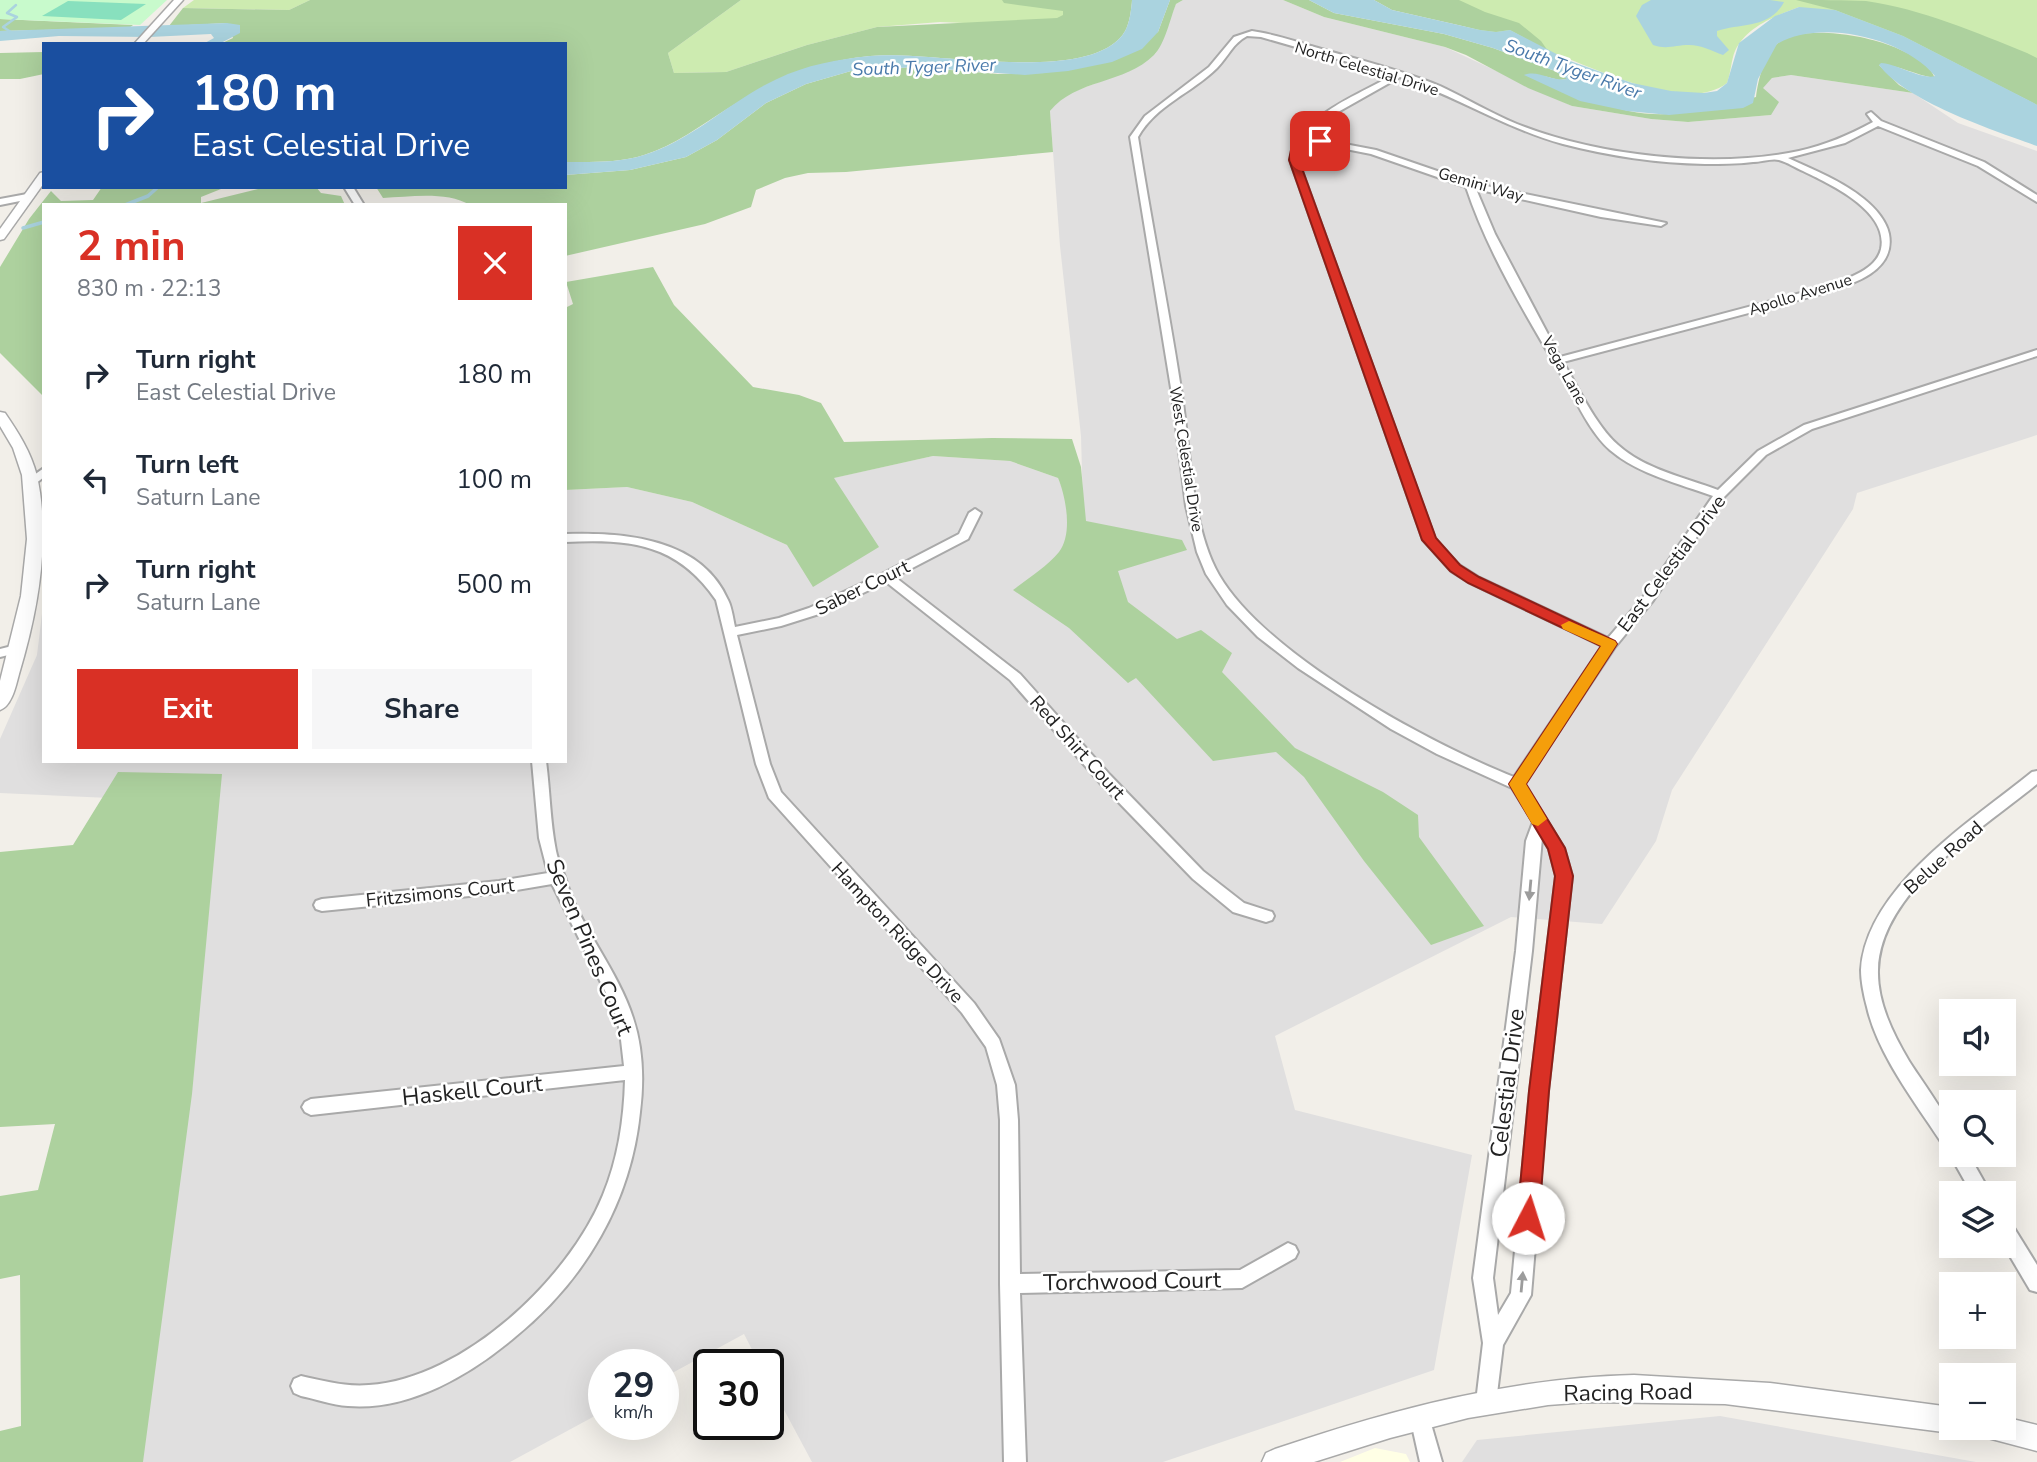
<!DOCTYPE html>
<meta charset="utf-8">
<style>
body{margin:0;font-family:"Nunito Sans",sans-serif;background:#f6f6f7;color:#1f2937;height:100vh;display:flex;flex-direction:column;font-size:26px;white-space:nowrap}
*{box-sizing:border-box;margin:0}
p{font-size:23px;color:#747a83}
.icon{flex:none;width:38px;height:38px;fill:none;stroke:currentColor;stroke-width:2;stroke-linecap:round;stroke-linejoin:round}
.map{position:relative;flex:1;overflow:hidden}
.side{position:absolute;left:42px;top:203px;width:525px;height:560px;display:flex;flex-direction:column;background:#fff;border-radius:0px;box-shadow:0 7px 28px #0002}
.side>*{flex:none}
.guide{position:absolute;left:42px;top:42px;width:525px;height:147px;border-radius:0px;box-shadow:0 7px 28px #0002;background:#1a4fa0;color:#fff;overflow:hidden}
.buttons{position:absolute;left:1939px;top:999px;display:grid;gap:14px}
.buttons a{display:grid;place-items:center;width:77px;height:77px;border-radius:0px;background:#fff;box-shadow:0 7px 28px #0002;font-size:35px}
.speed{position:absolute;left:588px;top:1349px;display:flex;gap:14px;font-size:35px;font-weight:700;text-align:center}
.speed>*{display:grid;place-content:center;width:91px;height:91px;border-radius:50%;background:#fff;box-shadow:0 7px 28px #0002;line-height:1}
.speed small{font-size:18px;font-weight:400}
.speed .limit{border:4px solid #111;border-radius:10px;background:#fff;color:#111}
.pin{position:absolute;display:grid;place-items:center;width:60px;height:60px;color:#fff;margin:-30px;border-radius:14px;box-shadow:0 4px 10px #0006}
.me{position:absolute;width:77px;margin:-38px;rotate:5deg;stroke-linejoin:round;filter:drop-shadow(0 0 5px #0008)}
.turn{display:flex;align-items:center;gap:24px;height:147px;padding:0 35px;font-size:32px}
.turn .icon{width:91px;height:91px;stroke-width:2.5}
.turn b{display:block;font-size:49px;line-height:60px}
.round{display:grid;place-items:center;flex:none;width:74px;height:74px;border-radius:0px;background:#f6f6f7}
.overview{display:flex;align-items:center;justify-content:space-between;height:119px;padding:0 35px}
h1{font-size:42px;font-weight:700;line-height:52px;color:#d93025}
.action{display:flex;gap:14px;margin-top:auto;padding:14px 35px}
.action a{flex:1;height:80px;border-radius:0px;background:#d93025;color:#fff;font-size:28px;font-weight:700;line-height:80px;text-align:center}
.action a+a{background:#f6f6f7;color:#1f2937}
ul{padding:0;list-style:none}
li{display:flex;align-items:center;gap:21px;height:105px;padding:0 35px}
li div{flex:1}
li b{display:block;font-size:26px}
li em{font-style:normal}
.map>svg:first-child{display:block}
.residential{fill:#e0dfdf}
.education{fill:#ffffe5}
.grass{fill:#cdebb0}
.forest{fill:#add19e}
.park{fill:#c8facc}
.pitch{fill:#88e0be}
.water{fill:#aad3df}
.lines{fill:none;stroke-linecap:round;stroke-linejoin:round}
.stream-far1{stroke:#aad3df;stroke-width:2.5}
.stream{stroke:#aad3df;stroke-width:3.5}
.minor-casing{stroke:#a9a9a9;stroke-width:4}
.tertiary-casing{stroke:#a9a9a9;stroke-width:3}
.minor{fill:#fff;fill-rule:evenodd}
.tertiary{fill:#fff;fill-rule:evenodd}
.oneway{fill:#9c9c9c}
.route{fill:#d93025;stroke:#8d1f18;stroke-width:2}
.slow{fill:#f59e0b}
.labels{text-anchor:middle;stroke-width:5;stroke-linejoin:round;paint-order:stroke}
.far-street-label{font-size:16px;fill:#222;stroke:#fff}
.far-water-label{font-size:18px;font-style:italic;fill:#4a7aab;stroke:#fff}
.street-label{font-size:19px;fill:#222;stroke:#fff}
.near-street-label{font-size:23px;fill:#222;stroke:#fff}
</style>
<div class="map">
<svg width="2037" height="1462" viewBox="0 0 2037 1462">
<rect width="100%" height="100%" fill="#f2efe9"/>
<g class="residential">
<path d="M1183 0H1283L1324 17 1445 47 1572 106 1651 119 1688 122 1771 115 1762 88 1772 78 1791 75 1913 93 1958 123 2037 151V435L1857 493 1853 509 1672 790 1656 841 1602 924 1511 917 1275 1036 1295 1110 1472 1155 1434 1370 1163 1462H812L768 1380V1365H760L744 1334 663 1378V1365H604V1411L510 1462H107L174 801 0 793V739L37 655 44 597V761H565V490L627 487 692 502 787 545 833 478 933 456 1010 461 1058 478 1084 542 1081 436 1060 246 1050 111 1058 100 1073 92 1136 68 1156 53 1176 4Z"/>
<path d="M1720 1416 1976 1462H1462L1477 1440Z"/>
</g>
<path class="education" d="M1375 1448 1406 1454 1410 1462H1340Z"/>
<g class="grass">
<path d="M194 0H310L289 10 183 8Z"/>
<path d="M741 0H1132L1126 30 940 22 877 27 807 45 726 72 674 73 668 53Z"/>
<path d="M1374 0H2037V105L2023 97 1799 7C1775 16 1746 27 1735 51 1731 60 1731 73 1727 83 1684 116 1589 64 1544 50 1488 32 1431 17 1374 0Z"/>
</g>
<g class="forest">
<path d="M310 0H741L668 53 674 73 726 72 807 45 877 27 1057 18 1063 15V11L1004 3 1002 0H1132C1131 13 1129 30 1119 39 1075 83 931 50 870 56 816 61 773 80 727 109 701 125 674 146 644 155 619 163 591 162 565 162V44H220L233 38 227 23 169 26 183 8 289 10Z"/>
<path d="M1170 0H1183L1176 4C1170 19 1165 44 1154 55 1125 84 1076 79 1050 111L1053 152 846 172 808 173 785 178 756 190 751 207 705 224 565 256V205H470C446 191 410 197 383 198L376 187H565V175L630 170 686 157 717 140 766 103 806 84 851 71 914 67 998 74 1045 73 1158 32Z"/>
<path d="M1283 0H1309L1334 13 1444 34 1493 48 1555 71 1568 79 1559 80 1544 76C1570 86 1602 105 1629 111 1672 120 1714 108 1756 97 1758 81 1764 54 1778 43 1808 18 1922 42 1935 78 1914 75 1901 65 1879 65L1899 85 1913 93 1791 75 1772 78 1763 88 1779 102 1771 115 1688 122 1651 119 1572 106 1528 88 1466 55 1445 47 1324 17Z"/>
<path d="M1374 0H1459L1485 12 1519 23 1541 41 1548 51 1510 30 1496 32 1480 30 1392 10Z"/>
<path d="M1796 0C1818 0 1844 0 1866 1 1922 9 1975 32 2027 53L2037 58V105L1903 36 1835 10Z"/>
<path d="M0 19 133 25 129 28 0 31Z"/>
<path d="M44 52V74L20 79H0V53Z"/>
<path d="M102 187H226L201 197V203L266 187H316L321 193 341 196 345 205H44V397L0 353V267L29 219 51 191 61 201 93 200Z"/>
<path d="M653 267 674 305 753 387 799 395 821 403 844 442 992 438 1072 439 1081 467 1086 521 1182 540 1187 550 1118 571 1128 602 1177 639 1201 630 1232 653 1222 672 1295 748 1383 792 1418 815 1419 837 1484 926 1431 945 1364 861 1304 777 1276 752 1213 761 1136 678 1128 683 1069 628 1013 590C1027 579 1048 566 1059 552 1073 534 1066 497 1058 478L1010 461 933 456 834 478 879 547 813 587 787 545 692 502 627 487 565 490V308L573 304 566 282Z"/>
<path d="M118 772 222 774 192 1094 143 1462H0V1431L21 1426 20 1275 0 1279V1196L38 1190 55 1124 0 1127V852L73 845Z"/>
</g>
<path class="park" d="M0 0H167L140 25 0 19Z"/>
<path class="pitch" d="M68 1 146 4 121 20 42 16Z"/>
<g class="water">
<path d="M1132 0H1170L1158 32 1142 49 1112 62 1068 71 1025 75 914 67 851 71 806 84 766 103 717 140 686 157 630 170 565 175V162C591 162 619 163 644 155 693 140 731 100 777 79 806 65 838 59 870 56 931 50 1075 83 1119 39 1129 30 1131 13 1132 0Z"/>
<path d="M1309 0H1374L1392 10 1480 30 1496 32 1510 30 1570 61 1632 83 1671 91 1704 93 1717 91 1727 83 1739 43 1775 16 1799 7 1835 10 1903 36 2034 103 2037 105V146C1993 130 1907 102 1879 65L1881 63C1897 64 1923 80 1935 76 1904 38 1820 18 1777 44L1758 79 1753 103 1743 108 1669 115 1627 111 1580 101 1524 75C1538 69 1552 82 1567 79L1555 71 1493 48 1444 34 1334 13Z"/>
<path d="M1651 0H1770L1784 2C1770 29 1741 23 1717 31V36L1729 50 1723 55C1712 51 1701 45 1689 45 1675 45 1667 50 1653 45L1636 16 1642 5Z"/>
<path d="M227 23 240 25V33L219 44H203L214 38 211 34 150 37 59 36 0 41V31Z"/>
</g>
<g class="lines">
<path class="stream-far1" d="M14 34 3 27 17 17 7 13 16 5"/>
<g class="stream">
<path d="M125 205 148 196 158 187"/>
<path d="M23 228 44 222"/>
</g>
<defs>
<g id="minor">
<path d="M1252 31C1274 34 1297 42 1318 48 1359 60 1401 70 1440 86 1466 98 1490 113 1517 124 1597 156 1714 169 1799 151 1826 145 1849 135 1873 122L1867 114 1871 112 1881 121 1984 162 2037 195V202L1978 166 1878 126 1845 143 1788 158C1814 170 1842 181 1864 199 1875 208 1886 220 1889 234 1896 271 1853 284 1824 293L1563 362C1578 387 1596 426 1618 445 1644 469 1686 478 1718 490L1758 451 1804 425 2037 350V356L1812 429 1766 455 1724 497 1652 602 1615 647 1524 784 1564 848 1572 876 1548 1091 1531 1295 1503 1345 1496 1402 1493 1409 1486 1412 1479 1409 1476 1402 1483 1343 1473 1278 1516 951 1526 841 1533 822 1512 788 1437 754 1391 729 1298 668 1258 637 1227 605 1206 574 1197 552 1186 506 1171 388 1130 137 1145 116 1209 67 1234 37ZM1247 36 1261 37 1393 75C1355 97 1301 114 1290 160L1423 540 1451 571 1470 583 1602 646 1514 777C1428 743 1266 655 1219 575 1191 527 1190 444 1181 389 1168 304 1151 221 1138 137 1156 105 1192 93 1217 68 1228 57 1233 43 1247 36ZM1400 77C1456 96 1505 128 1563 144 1609 156 1657 163 1705 164 1721 164 1737 164 1753 162 1761 162 1772 158 1779 160 1787 162 1796 168 1803 171 1830 184 1889 211 1881 249 1876 270 1848 278 1831 285L1560 357 1495 234 1476 189 1601 217 1661 226 1666 223 1472 183 1376 150 1308 137 1338 112ZM1305 141 1371 154 1466 187C1488 254 1530 322 1566 383 1578 405 1591 433 1610 450 1638 474 1680 484 1713 496L1644 596 1608 638 1478 577 1459 565 1435 539 1298 160ZM1542 838 1549 849 1556 876 1530 1091 1511 1293 1498 1315 1493 1278 1532 951Z"/>
<path d="M344 187H353L364 205H355Z"/>
<path d="M27 194 31 197 30 199 0 205V199Z"/>
<path d="M44 468V477L35 484H27V480Z"/>
<path d="M975 509 981 513 968 539 895 577 1020 674 1110 775 1203 871 1244 903 1272 912 1274 916 1272 920 1266 922 1233 912 1193 879 1100 783 1010 680 886 582 819 614 781 626 737 635 770 764 781 792 974 1003 999 1039 1015 1085 1018 1120 1020 1274 1240 1270 1288 1243 1295 1246 1298 1252 1295 1258 1242 1288 1020 1293 1026 1462H1004L1000 1284V1120L997 1085 986 1047 962 1013 769 798 756 764 716 600C677 543 630 539 565 542V534C624 532 701 538 728 600 732 608 733 618 735 627L779 618 809 608 878 576 959 534 969 513Z"/>
<path d="M16 645 21 646 23 649 21 652 0 657V649Z"/>
<path d="M532 761H546C550 791 550 821 556 851 558 861 563 871 566 880 579 926 618 970 633 1018 643 1048 644 1081 640 1112 631 1202 585 1280 515 1337 470 1375 409 1411 348 1406 332 1405 316 1399 301 1396L294 1393 291 1386 294 1379 301 1376C324 1381 345 1387 369 1385 463 1379 569 1279 603 1195 618 1159 624 1119 625 1080L311 1115 305 1112 302 1107 305 1102 311 1099 624 1066 620 1031 614 1009 552 884 499 893 322 911 316 909 314 905 316 901 322 899 499 881 548 873 539 838Z"/>
<path d="M2037 771V784C1982 829 1880 891 1878 970 1877 1002 1893 1034 1909 1061 1917 1074 1949 1118 1951 1129 1952 1135 1951 1144 1951 1150L1945 1148C1918 1106 1878 1056 1867 1007 1864 996 1861 981 1861 970 1866 887 1973 820 2032 772Z"/>
<path d="M1951 1152V1155H1969L1991 1194H1972L1950 1155Z"/>
<path d="M2004 1220 2011 1223 2037 1265V1292L2030 1290 2004 1246Z"/>
<path d="M1420 1407 1427 1410 1442 1462H1420L1410 1417 1413 1410Z"/>
</g>
<g id="tertiary">
<path d="M174 0H183L143 44H134Z"/>
<path d="M44 172V183L4 239 0 240V229L40 173Z"/>
<path d="M0 412 5 413C18 432 31 452 37 476 51 540 38 611 19 674 16 685 12 706 0 710V681L21 596 27 539 22 475 13 448 0 426Z"/>
<path d="M1634 1375 1770 1383 1951 1407V1428H1961L1951 1433 1725 1404 1588 1402 1548 1405 1468 1418 1390 1438 1314 1462H1262L1266 1453 1275 1449C1393 1409 1509 1378 1634 1375Z"/>
<path d="M2004 1417 2037 1425V1451L1984 1437 1980 1428H2004Z"/>
</g>
</defs>
<use href="#minor" class="minor-casing"/>
<use href="#tertiary" class="tertiary-casing"/>
<use href="#minor" class="minor"/>
<use href="#tertiary" class="tertiary"/>
</g>
<defs><path id="oneway-solid" d="M-6-.8H1V-3.2L6.5 0L1 3.2V.8H-6Z" transform="scale(1.75)"/></defs>
<g class="oneway">
<use href="#oneway-solid" transform="translate(1530 890) rotate(95)"/>
<use href="#oneway-solid" transform="translate(1522 1282) rotate(-85)"/>
</g>
<path class="route" d="M1302 135 1325 141 1320 144 1304 141 1299 160 1436 538 1460 565 1479 577 1615 641 1617 644 1526 784 1565 848 1573 876 1549 1091 1539 1218 1535 1225 1528 1228 1520 1225 1517 1218 1529 1091 1555 876 1548 849 1509 784 1601 646 1468 583 1450 571 1422 540 1289 160 1292 145Z"/>
<path class="slow" d="M1569 621 1615 641 1617 644 1526 784 1547 819 1538 826 1532 824 1509 784 1601 646 1563 629 1561 625Z"/>
<g class="labels">
<g class="far-street-label">
<text transform="translate(1367 68) rotate(17)" y="6">North Celestial Drive</text>
<text transform="translate(1481 184) rotate(16)" y="6">Gemini Way</text>
<text transform="translate(1800 294) rotate(-17)" y="6">Apollo Avenue</text>
<text transform="translate(1565 370) rotate(61)" y="6">Vega Lane</text>
<text transform="translate(1187 459) rotate(81)" y="6">West Celestial Drive</text>
</g>
<g class="far-water-label">
<text transform="translate(924 67) rotate(-2)" y="6">South Tyger River</text>
<text transform="translate(1573 69) rotate(20)" y="6">South Tyger River</text>
</g>
<g class="street-label">
<text transform="translate(1671 563) rotate(-53)" y="7">East Celestial Drive</text>
<text transform="translate(862 587) rotate(-26)" y="7">Saber Court</text>
<text transform="translate(1078 747) rotate(48)" y="7">Red Shirt Court</text>
<text transform="translate(1943 857) rotate(-42)" y="7">Belue Road</text>
<text transform="translate(440 892) rotate(-6)" y="7">Fritzsimons Court</text>
<text transform="translate(898 932) rotate(47)" y="7">Hampton Ridge Drive</text>
</g>
<g class="near-street-label">
<text transform="translate(590 947) rotate(67)" y="8">Seven Pines Court</text>
<text transform="translate(1507 1083) rotate(-83)" y="8">Celestial Drive</text>
<text transform="translate(472 1090) rotate(-6)" y="8">Haskell Court</text>
<text transform="translate(1132 1281) rotate(-1)" y="8">Torchwood Court</text>
<text transform="translate(1628 1392) rotate(-1)" y="8">Racing Road</text>
</g>
</g>
</svg>
<div class="buttons">
<a><svg class="icon" aria-label="sound" viewBox="0 0 24 24"><path d="M4 9h4l5-4v14l-5-4H4zM17 9q2 3 0 6"/></svg></a>
<a><svg class="icon" aria-label="search" viewBox="0 0 24 24"><circle cx="10" cy="10" r="6"/><path d="M15 15l6 6"/></svg></a>
<a><svg class="icon" aria-label="layers" viewBox="0 0 24 24"><path d="M12 4l9 5-9 5-9-5zM3 14l9 5 9-5"/></svg></a>
<a>+</a>
<a>−</a>
</div>
<div class="speed"><div>29<small>km/h</small></div><div class="limit">30</div></div>
<div class="pin" style="left:1320px;top:141px;background:#d93025"><svg class="icon" aria-label="arrive" viewBox="0 0 24 24"><path d="M6 21V4h12l-3 4 3 4H6"/></svg></div>
<svg class="me" style="left:1528px;top:1218px" viewBox="-20 -20 40 40"><circle r="19" fill="#fff"/><path d="M0-13L10 11 0 6-10 11z" fill="#d93025"/></svg>
<div class="guide">
<div class="turn"><svg class="icon" aria-label="right" viewBox="0 0 24 24"><path d="M7 20v-9h11M14 6l5 5-5 5"/></svg><div><b>180 m</b>East Celestial Drive</div></div>
</div>
<section class="side">
<div class="overview"><div><h1>2 min</h1><p>830 m · 22:13</p></div><a class="round" style="background:#d93025;color:#fff"><svg class="icon" aria-label="close" viewBox="0 0 24 24"><path d="M6 6l12 12M18 6L6 18"/></svg></a></div>
<ul>
<li><svg class="icon" aria-label="right" viewBox="0 0 24 24"><path d="M7 20v-9h11M14 6l5 5-5 5"/></svg><div><b>Turn right</b><p>East Celestial Drive</p></div><em>180 m</em></li>
<li><svg class="icon" aria-label="left" viewBox="0 0 24 24"><path d="M17 20v-9H6M10 6l-5 5 5 5"/></svg><div><b>Turn left</b><p>Saturn Lane</p></div><em>100 m</em></li>
<li><svg class="icon" aria-label="right" viewBox="0 0 24 24"><path d="M7 20v-9h11M14 6l5 5-5 5"/></svg><div><b>Turn right</b><p>Saturn Lane</p></div><em>500 m</em></li>
</ul>
<div class="action"><a>Exit</a><a>Share</a></div>
</section>
</div>
